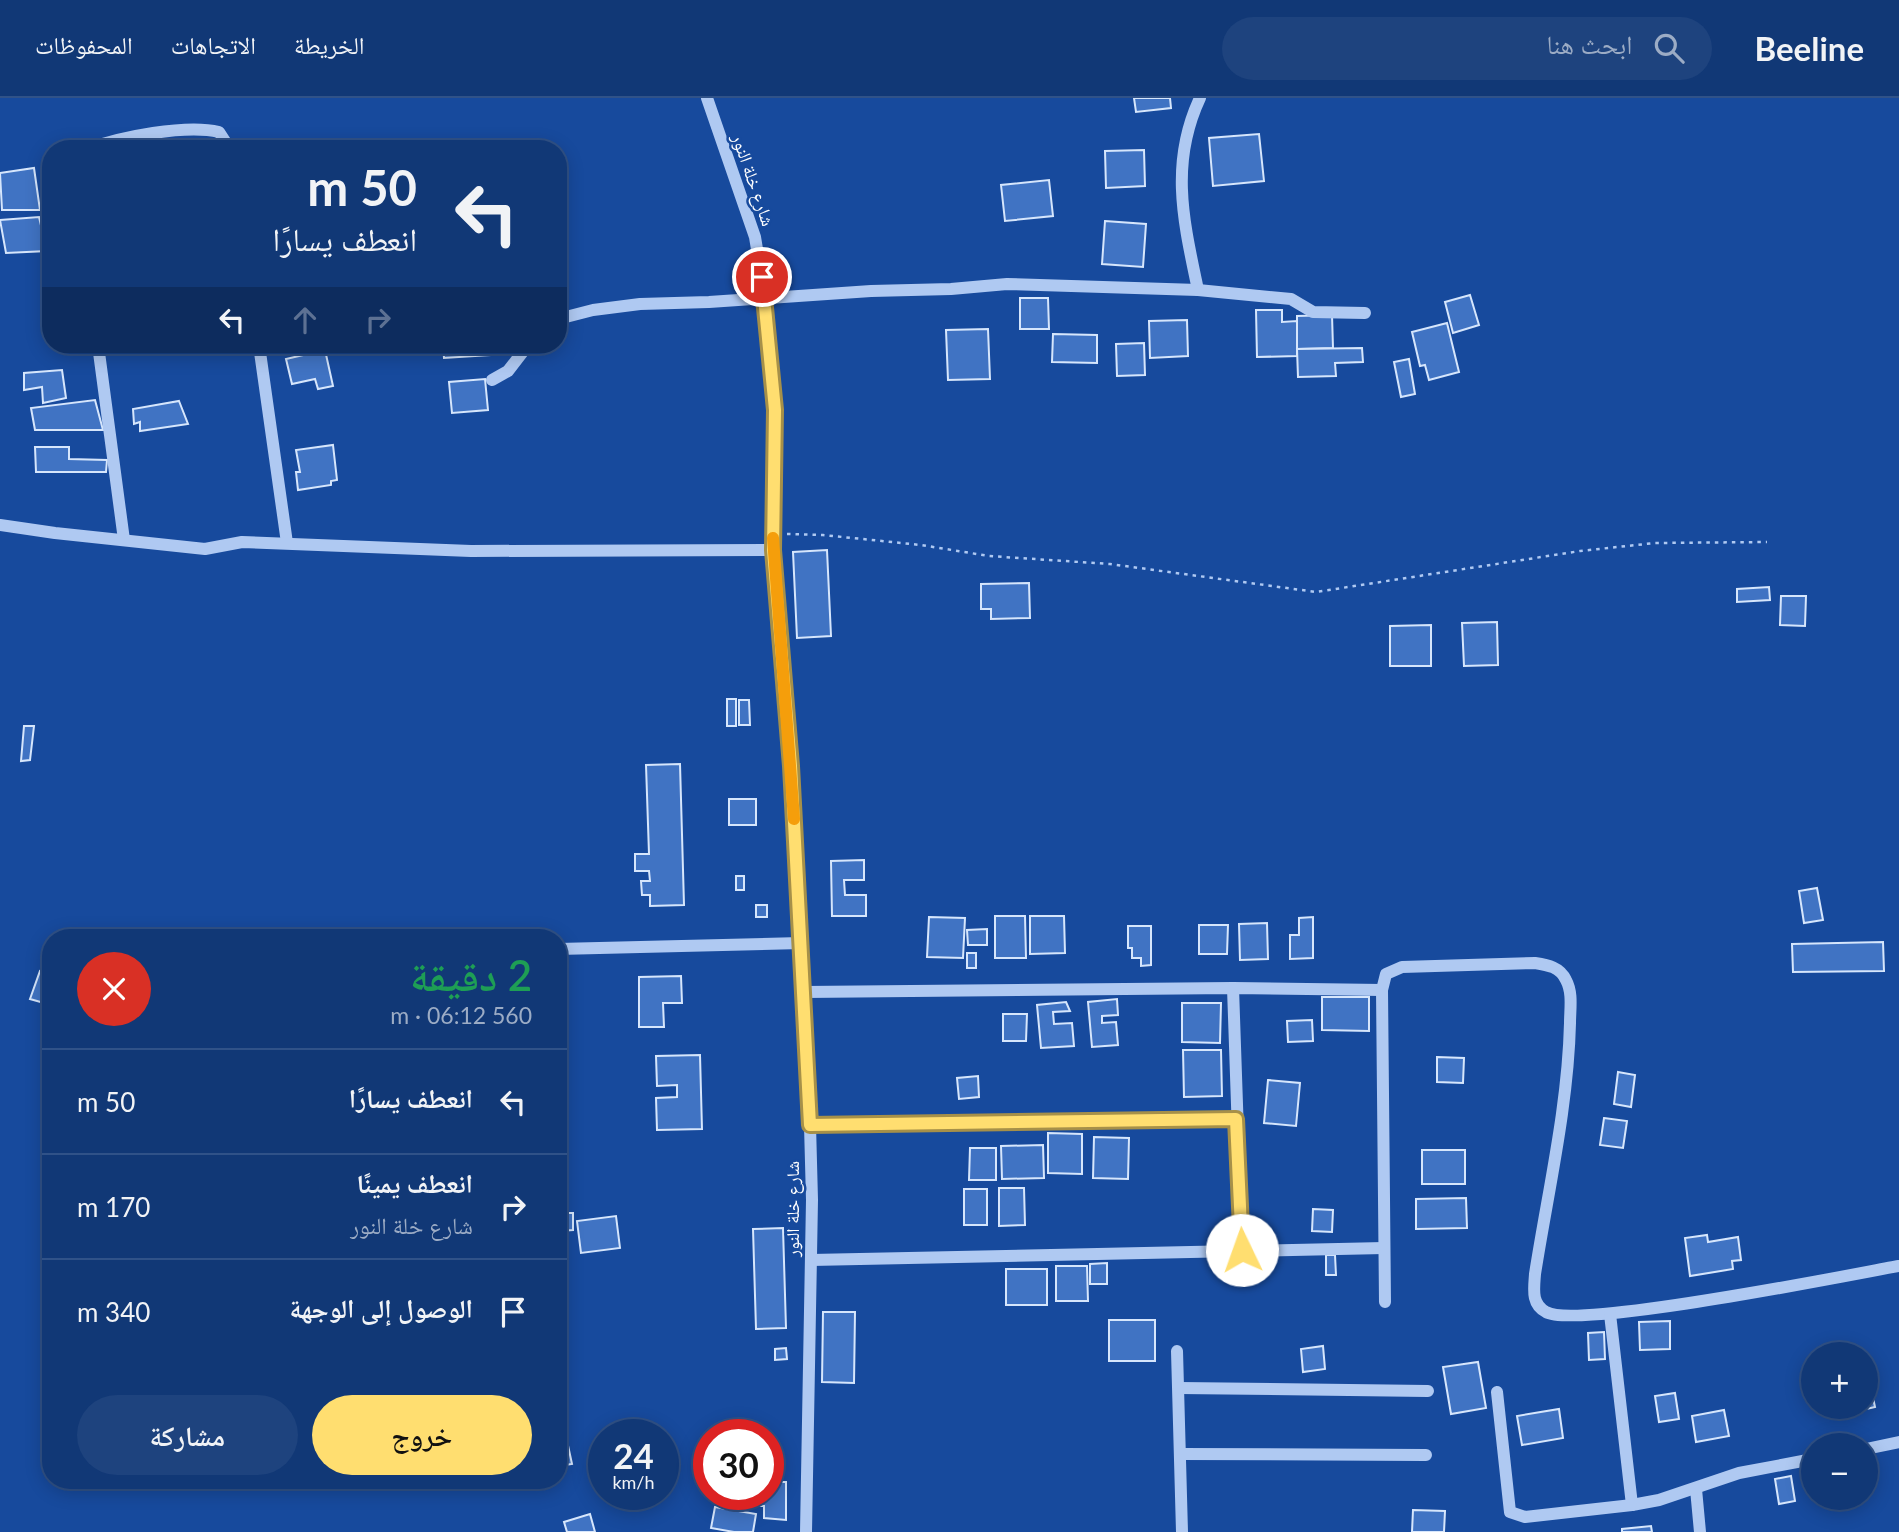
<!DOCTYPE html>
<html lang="ar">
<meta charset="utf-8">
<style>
body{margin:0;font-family:Lato,"Noto Naskh Arabic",sans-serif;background:#1e437e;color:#f1f3f6;direction:rtl;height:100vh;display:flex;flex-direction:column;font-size:26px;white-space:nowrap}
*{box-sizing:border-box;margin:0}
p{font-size:23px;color:#9cacc5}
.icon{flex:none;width:38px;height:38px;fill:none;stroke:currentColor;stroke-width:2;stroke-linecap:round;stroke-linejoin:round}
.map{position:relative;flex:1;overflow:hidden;direction:ltr}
.details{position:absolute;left:42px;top:831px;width:525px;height:560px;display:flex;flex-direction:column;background:#113876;border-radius:28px;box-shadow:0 4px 18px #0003,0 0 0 2px #305288;direction:rtl}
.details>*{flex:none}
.top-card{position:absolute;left:42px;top:42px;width:525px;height:214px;border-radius:28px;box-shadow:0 4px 18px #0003,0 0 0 2px #305288;direction:rtl;background:#113876;color:#f1f3f6;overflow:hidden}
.tools{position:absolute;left:1801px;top:1244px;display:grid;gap:14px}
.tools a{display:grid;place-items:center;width:77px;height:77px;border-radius:50%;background:#113876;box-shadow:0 4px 18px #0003,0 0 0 2px #305288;font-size:35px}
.speed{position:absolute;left:588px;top:1321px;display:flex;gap:14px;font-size:35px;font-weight:700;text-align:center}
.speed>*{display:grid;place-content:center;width:91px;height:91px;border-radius:50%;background:#113876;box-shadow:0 4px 18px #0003,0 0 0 2px #305288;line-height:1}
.speed small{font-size:18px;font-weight:400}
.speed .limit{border:10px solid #d22;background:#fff;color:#111}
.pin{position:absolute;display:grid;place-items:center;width:60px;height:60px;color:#fff;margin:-30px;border:4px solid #fff;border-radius:50%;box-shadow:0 2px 7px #0007}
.me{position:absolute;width:77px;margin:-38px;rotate:357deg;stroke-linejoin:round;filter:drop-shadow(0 0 5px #0008)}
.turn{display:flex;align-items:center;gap:24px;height:147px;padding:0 35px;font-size:32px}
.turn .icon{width:91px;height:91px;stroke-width:2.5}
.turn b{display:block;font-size:49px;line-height:60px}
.lanes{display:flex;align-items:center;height:66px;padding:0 35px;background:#0003;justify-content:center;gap:35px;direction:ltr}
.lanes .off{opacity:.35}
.round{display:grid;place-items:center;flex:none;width:74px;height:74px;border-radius:37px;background:#1e437e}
.head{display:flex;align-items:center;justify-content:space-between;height:119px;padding:0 35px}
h1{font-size:42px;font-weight:600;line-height:52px;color:#1e9e55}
.primary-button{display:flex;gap:14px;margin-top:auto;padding:14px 35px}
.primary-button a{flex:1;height:80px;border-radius:42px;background:#ffde70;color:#111;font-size:28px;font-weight:600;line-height:80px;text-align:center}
.primary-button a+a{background:#1e437e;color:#f1f3f6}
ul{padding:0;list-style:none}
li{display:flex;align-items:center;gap:21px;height:105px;padding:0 35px;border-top:2px solid #305288}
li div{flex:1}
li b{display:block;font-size:26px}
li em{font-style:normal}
header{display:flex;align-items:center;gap:42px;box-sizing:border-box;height:98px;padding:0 35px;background:#113876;border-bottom:2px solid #305288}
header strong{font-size:33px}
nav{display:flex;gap:38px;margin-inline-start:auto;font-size:24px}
.search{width:490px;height:63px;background:#1e437e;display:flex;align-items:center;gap:18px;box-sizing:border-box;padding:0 24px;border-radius:38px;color:#9cacc5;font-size:26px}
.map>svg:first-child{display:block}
.building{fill:#4073c3;stroke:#d6e6fc;stroke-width:2}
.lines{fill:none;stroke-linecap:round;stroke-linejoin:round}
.path{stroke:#afc9f2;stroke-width:2.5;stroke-dasharray:3.5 5;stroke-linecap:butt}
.minor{stroke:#afc9f2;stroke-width:12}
.route-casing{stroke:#a69049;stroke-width:18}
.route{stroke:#ffde70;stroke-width:12}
.slow{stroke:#f59e0b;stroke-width:12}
.labels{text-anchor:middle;stroke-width:5;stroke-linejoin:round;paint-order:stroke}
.street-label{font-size:18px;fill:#fff;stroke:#174a9d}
</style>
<header>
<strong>Beeline</strong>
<div class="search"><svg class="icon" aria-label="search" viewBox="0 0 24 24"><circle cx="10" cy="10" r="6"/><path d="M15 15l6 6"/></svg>ابحث هنا</div>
<nav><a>الخريطة</a><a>الاتجاهات</a><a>المحفوظات</a></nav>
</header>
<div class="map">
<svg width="1899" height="1434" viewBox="0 0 1899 1434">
<rect width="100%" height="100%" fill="#174a9d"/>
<g class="building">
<path d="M1134 0H1170L1171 10 1136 14Z"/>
<path d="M1259 36 1264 83 1213 88 1209 40Z"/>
<path d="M1144 52 1145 88 1106 90 1105 53Z"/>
<path d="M34 70 40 112H2L0 75Z"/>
<path d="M1049 82 1053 118 1005 123 1001 87Z"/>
<path d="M39 119 47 153 6 155 0 122Z"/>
<path d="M1105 123 1146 126 1143 169 1102 166Z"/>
<path d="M1470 197 1479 227 1453 235 1445 204Z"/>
<path d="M1020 200H1048L1049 231H1020Z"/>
<path d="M1256 212H1282V224L1297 223V258L1257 259Z"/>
<path d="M1332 217 1333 250 1297 251V218Z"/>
<path d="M1187 222 1188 258 1150 260 1149 223Z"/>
<path d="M1447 225 1459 274 1429 282 1425 267 1420 268 1412 234Z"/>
<path d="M988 231 990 281 948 282 946 232Z"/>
<path d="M1053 236 1097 237V265L1052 264Z"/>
<path d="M1144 245 1145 277 1117 278 1116 246Z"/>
<path d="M443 247H506V256L444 260Z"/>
<path d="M1362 250 1363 264 1335 265 1336 278 1298 279 1297 251Z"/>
<path d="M325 252 333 288 318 291 315 281 292 286 286 261Z"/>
<path d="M1409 261 1415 296 1401 299 1394 264Z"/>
<path d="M62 272 66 300 43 305 42 289 24 292V275Z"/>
<path d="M485 281 488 312 452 315 449 284Z"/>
<path d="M95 302 103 332H35L31 310Z"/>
<path d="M179 303 188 326 140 333V324L134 326 133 311Z"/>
<path d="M333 347 337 382 331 383V387L298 392 296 374H300L296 352Z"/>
<path d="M35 349H69V361L107 362 106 374H36Z"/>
<path d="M827 452 831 538 797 540 793 454Z"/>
<path d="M1029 485 1030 520 991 521V511H981V486Z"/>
<path d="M1769 489 1770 502 1737 504V491Z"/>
<path d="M1781 498H1806L1805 528 1780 527Z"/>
<path d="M1497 524 1498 567 1464 568 1462 525Z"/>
<path d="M1431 527V568H1390V528Z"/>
<rect x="727" y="601" width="9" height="27"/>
<path d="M739 602H749L750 627H739Z"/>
<path d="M24 628H34L30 662 21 663Z"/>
<path d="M680 666 684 807 650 808V797H642L641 783H650L649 773H635V756H649L646 667Z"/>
<rect x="729" y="701" width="27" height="26"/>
<path d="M864 762V782H844L845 797H866V818H832L831 763Z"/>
<rect x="736" y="778" width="8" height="14"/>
<path d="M1817 790 1823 822 1804 825 1799 793Z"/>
<rect x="756" y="807" width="11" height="12"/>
<path d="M995 818H1025L1026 860H995Z"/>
<path d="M1030 818H1064L1065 855 1030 856Z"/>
<path d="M929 819 965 820 963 860 927 859Z"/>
<path d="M1313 819V860L1290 861V837H1299V820Z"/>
<path d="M1267 825 1268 861 1240 862 1239 826Z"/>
<path d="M1199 827H1228L1227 856H1199Z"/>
<path d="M1128 828H1151V867L1141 868V860H1132V850H1128Z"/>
<path d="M987 831V847H968L967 832Z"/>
<path d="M1883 844 1884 873 1793 874 1792 846Z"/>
<rect x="967" y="855" width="9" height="15"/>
<path d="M40 873 51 875V907L30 901Z"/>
<path d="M681 878 682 905H663L664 929H639V879Z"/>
<path d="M1322 899H1369V933L1322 932Z"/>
<path d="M1117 901 1118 917 1102 918V925L1116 924 1118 947 1092 949 1088 904Z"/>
<path d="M1066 904 1070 913 1053 914 1054 926 1072 925 1074 948 1041 950 1037 907Z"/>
<path d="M1182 905H1221L1220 945 1182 944Z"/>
<path d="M1003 916H1027L1026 943H1003Z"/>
<path d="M1312 922 1313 943 1288 944 1287 923Z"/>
<path d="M1183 952H1221L1222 998 1184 999Z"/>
<path d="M700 957 702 1031 657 1032 656 1000 677 999V987L657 988 656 958Z"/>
<path d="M1437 959 1464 960 1463 985 1437 984Z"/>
<path d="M1618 974 1635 977 1631 1009 1614 1006Z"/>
<path d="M978 978 979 999 959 1001 957 980Z"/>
<path d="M1268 982 1300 985 1296 1028 1264 1025Z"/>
<path d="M1604 1020 1627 1023 1623 1050 1600 1047Z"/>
<path d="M1048 1035 1082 1036V1076L1048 1075Z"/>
<path d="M1094 1039 1129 1040 1128 1081 1093 1080Z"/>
<path d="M1043 1047 1044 1080 1002 1081 1001 1048Z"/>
<path d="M970 1050H996V1082H969Z"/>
<rect x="1422" y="1052" width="43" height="34"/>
<path d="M999 1090H1024L1025 1127 999 1128Z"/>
<rect x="964" y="1091" width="23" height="36"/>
<path d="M1466 1100 1467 1130 1416 1131V1101Z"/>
<path d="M1313 1111 1333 1112 1332 1134 1312 1133Z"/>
<path d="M559 1115H573V1132L559 1133Z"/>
<path d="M616 1118 620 1150 581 1155 577 1123Z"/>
<path d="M783 1130 786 1230 756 1231 753 1131Z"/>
<path d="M1707 1137 1708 1144 1738 1139 1741 1162 1732 1163 1733 1171 1690 1178 1685 1140Z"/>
<path d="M1326 1157H1335L1336 1177H1326Z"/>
<path d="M1107 1165V1186H1090V1166Z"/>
<path d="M1056 1168H1087L1088 1203H1056Z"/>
<rect x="1006" y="1171" width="41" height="36"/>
<path d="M823 1214H855L854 1285 822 1284Z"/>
<rect x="1109" y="1222" width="46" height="41"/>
<path d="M1670 1223V1251L1640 1252 1639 1224Z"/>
<path d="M1604 1234 1605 1261 1589 1262 1588 1235Z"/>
<path d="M1323 1248 1325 1271 1303 1274 1301 1251Z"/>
<path d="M786 1250 787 1261 775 1262V1251Z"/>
<path d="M1478 1264 1486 1310 1451 1316 1443 1269Z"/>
<path d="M1869 1281 1875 1309 1836 1318 1834 1309H1866V1282Z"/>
<path d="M1675 1295 1679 1321 1659 1324 1655 1298Z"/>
<path d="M1559 1311 1563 1340 1522 1347 1517 1318Z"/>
<path d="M1724 1312 1729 1338 1696 1344 1692 1318Z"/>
<path d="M564 1329 572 1366 558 1368V1330Z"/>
<path d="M1791 1378 1795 1403 1779 1406 1775 1381Z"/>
<path d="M768 1384H786V1422L764 1420V1408H759V1396H768Z"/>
<path d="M715 1409 756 1416 753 1434H734L711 1430Z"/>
<path d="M1413 1412 1445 1413 1444 1434H1412Z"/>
<path d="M590 1416 595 1434H567L564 1424Z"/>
<path d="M1651 1428 1652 1434H1622V1431Z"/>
</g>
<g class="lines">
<path class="path" d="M787 436 823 437 921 447 989 458 1110 466 1316 494 1580 453 1655 445 1767 444"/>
<g class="minor">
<path d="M707 0 755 139 765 200 775 312 773 452 791 669 810 1027 812 1102 806 1434"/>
<path d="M88 51C120 39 186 26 219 34L230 51"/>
<path d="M1198 192C1184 125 1169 66 1200 0"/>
<path d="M558 221 593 212 640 206 709 204 871 193 951 191 1007 186 1198 192 1291 201 1313 214 1365 215"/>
<path d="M98 247 124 442"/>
<path d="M259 247 287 445"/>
<path d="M492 282 508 273 528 247"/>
<path d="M0 427 55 435 205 451 242 444 471 453 773 452"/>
<path d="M558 851 801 845"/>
<path d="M1233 890 1242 1152"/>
<path d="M804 894 1233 890 1382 892"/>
<path d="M810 1027 1236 1021"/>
<path d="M811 1162 1384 1150"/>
<path d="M1385 1204 1382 892 1386 876 1402 869 1535 865C1548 867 1560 869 1566 882 1573 895 1570 911 1570 925 1568 1009 1548 1093 1535 1176 1534 1191 1531 1206 1546 1214 1576 1232 1849 1177 1899 1168"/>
<path d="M1610 1216 1632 1407"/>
<path d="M1177 1253 1182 1434"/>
<path d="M1179 1290 1428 1293"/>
<path d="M1497 1294 1510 1414 1525 1419 1632 1407 1659 1402 1739 1375 1813 1361"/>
<path d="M1866 1351 1899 1344"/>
<path d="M1180 1356 1426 1357"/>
<path d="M1696 1391 1700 1434"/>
</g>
</g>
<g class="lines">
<defs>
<path id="route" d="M762 179 775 312 773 452 791 668 810 1027 1236 1021 1242 1152"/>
</defs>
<use href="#route" class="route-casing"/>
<use href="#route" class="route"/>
<path class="slow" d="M773 440 794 721"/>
</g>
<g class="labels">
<g class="street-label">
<text transform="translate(753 82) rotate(71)" y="6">شارع خلة النور</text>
<text transform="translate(793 1111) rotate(-90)" y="6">شارع خلة النور</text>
</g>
</g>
</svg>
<div class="tools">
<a>+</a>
<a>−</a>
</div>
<div class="speed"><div>24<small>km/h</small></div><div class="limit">30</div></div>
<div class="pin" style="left:762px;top:179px;background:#d93025"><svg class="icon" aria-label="arrive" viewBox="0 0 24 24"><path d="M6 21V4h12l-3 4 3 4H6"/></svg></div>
<svg class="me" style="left:1242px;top:1152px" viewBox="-20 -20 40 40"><circle r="19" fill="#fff"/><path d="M0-13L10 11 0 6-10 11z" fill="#ffde70"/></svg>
<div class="top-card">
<div class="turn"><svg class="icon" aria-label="left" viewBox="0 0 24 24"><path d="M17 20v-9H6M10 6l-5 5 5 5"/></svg><div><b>50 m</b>انعطف يسارًا</div></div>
<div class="lanes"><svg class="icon" aria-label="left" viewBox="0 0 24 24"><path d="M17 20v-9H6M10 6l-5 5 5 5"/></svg><svg class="icon off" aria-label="ahead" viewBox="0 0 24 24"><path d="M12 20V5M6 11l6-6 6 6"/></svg><svg class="icon off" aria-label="right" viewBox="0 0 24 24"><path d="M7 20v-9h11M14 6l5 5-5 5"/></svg></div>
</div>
<section class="details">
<div class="head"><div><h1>2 دقيقة</h1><p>560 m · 06:12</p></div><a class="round" style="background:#d93025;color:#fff"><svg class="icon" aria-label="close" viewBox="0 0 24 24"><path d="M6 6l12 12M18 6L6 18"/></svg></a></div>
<ul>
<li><svg class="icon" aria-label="left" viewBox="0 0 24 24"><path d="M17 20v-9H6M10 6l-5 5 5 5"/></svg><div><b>انعطف يسارًا</b></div><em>50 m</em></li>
<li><svg class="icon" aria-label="right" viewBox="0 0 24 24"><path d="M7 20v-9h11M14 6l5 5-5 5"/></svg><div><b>انعطف يمينًا</b><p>شارع خلة النور</p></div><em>170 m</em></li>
<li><svg class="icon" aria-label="arrive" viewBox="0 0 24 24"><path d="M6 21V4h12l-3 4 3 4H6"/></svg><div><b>الوصول إلى الوجهة</b></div><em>340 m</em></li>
</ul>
<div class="primary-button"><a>خروج</a><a>مشاركة</a></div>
</section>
</div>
